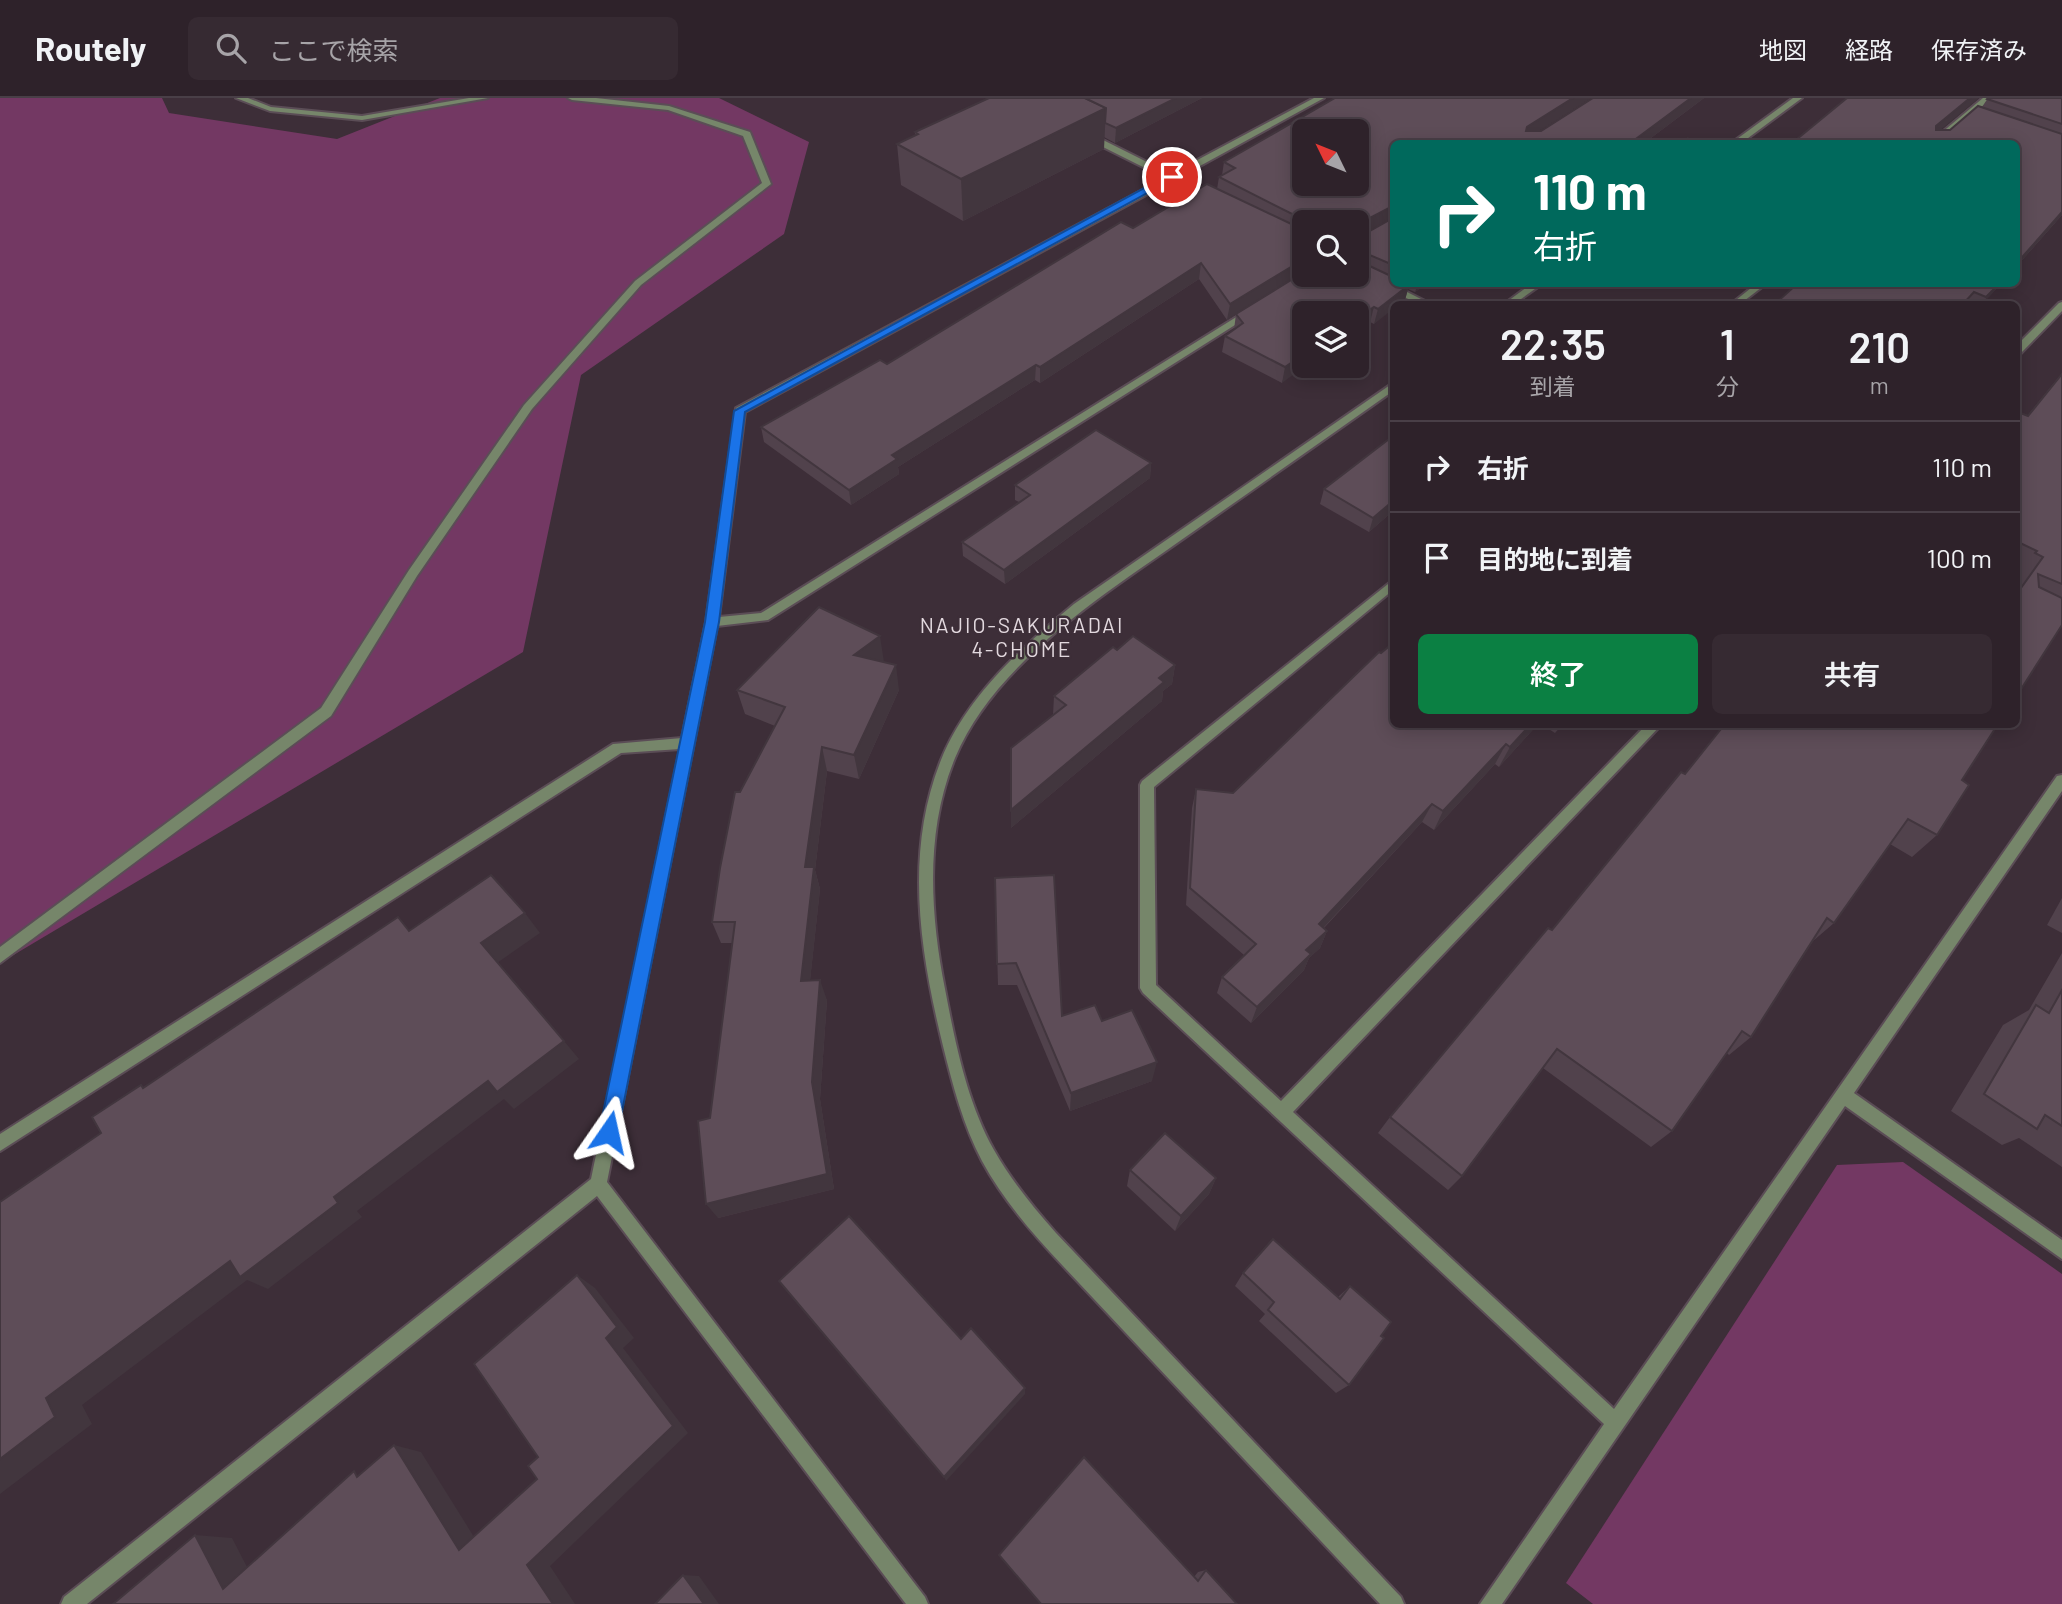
<!DOCTYPE html>
<html lang="ja">
<meta charset="utf-8">
<style>
body{margin:0;font-family:Barlow,"Noto Sans JP",sans-serif;background:#362a32;color:#f1f3f6;height:100vh;display:flex;flex-direction:column;font-size:26px;white-space:nowrap}
*{box-sizing:border-box;margin:0}
p{font-size:23px;color:#a7a4a8}
.icon{flex:none;width:38px;height:38px;fill:none;stroke:currentColor;stroke-width:2;stroke-linecap:round;stroke-linejoin:round}
.map{position:relative;flex:1;overflow:hidden}
.panel{position:absolute;left:1390px;top:203px;width:630px;height:427px;display:flex;flex-direction:column;background:#2e222a;border-radius:10px;box-shadow:0 4px 18px #0003,0 0 0 2px #493f47}
.panel>*{flex:none}
.guide{position:absolute;left:1390px;top:42px;width:630px;height:147px;border-radius:10px;box-shadow:0 4px 18px #0003,0 0 0 2px #493f47;background:#00695c;color:#fff;overflow:hidden}
.needle{width:46px;rotate:313deg}
.controls{position:absolute;left:1292px;top:21px;display:grid;gap:14px}
.controls a{display:grid;place-items:center;width:77px;height:77px;border-radius:10px;background:#2e222a;box-shadow:0 4px 18px #0003,0 0 0 2px #493f47;font-size:35px}
.pin{position:absolute;display:grid;place-items:center;width:60px;height:60px;color:#fff;margin:-30px;border:4px solid #fff;border-radius:50%;box-shadow:0 2px 7px #0007}
.me{position:absolute;width:77px;margin:-38px;rotate:11deg;stroke-linejoin:round;filter:drop-shadow(0 0 5px #0008)}
.turn{display:flex;align-items:center;gap:24px;height:147px;padding:0 28px;font-size:32px}
.turn .icon{width:91px;height:91px;stroke-width:2.5}
.turn b{display:block;font-size:49px;line-height:60px}
.eta{display:flex;justify-content:space-evenly;align-items:center;height:119px;text-align:center}
.eta b{font-size:42px;font-weight:600;line-height:49px}
.cta{display:flex;gap:14px;margin-top:auto;padding:14px 28px}
.cta a{flex:1;height:80px;border-radius:10px;background:#0b8043;color:#fff;font-size:28px;font-weight:600;line-height:80px;text-align:center}
.cta a+a{background:#362a32;color:#f1f3f6}
ul{padding:0;list-style:none}
li{display:flex;align-items:center;gap:21px;height:91px;padding:0 28px;border-top:2px solid #493f47}
li div{flex:1}
li b{display:block;font-size:26px}
li em{font-style:normal}
header{display:flex;align-items:center;gap:42px;box-sizing:border-box;height:98px;padding:0 35px;background:#2e222a;border-bottom:2px solid #493f47}
header strong{font-size:33px}
nav{display:flex;gap:38px;margin-inline-start:auto;font-size:24px}
.search{width:490px;height:63px;background:#362a32;display:flex;align-items:center;gap:18px;box-sizing:border-box;padding:0 24px;border-radius:10px;color:#a7a4a8;font-size:26px}
.map>svg:first-child{display:block}
.green{fill:#733863}
.lines{fill:none;stroke-linecap:round;stroke-linejoin:round}
.minor-casing{stroke:#5b4d56;stroke-width:4}
.tertiary-casing{stroke:#5b4d56;stroke-width:4}
.minor{fill:#76866a;fill-rule:evenodd}
.tertiary{fill:#76866a;fill-rule:evenodd}
.wall{fill:#51424c;fill-rule:evenodd}
.shaded-wall{fill:#42363e}
.building{fill:#5e4d58;stroke:#42363e;stroke-width:2;fill-rule:evenodd}
.route{fill:#1a73e8;stroke:#114b97;stroke-width:2}
.labels{text-anchor:middle;stroke-width:5;stroke-linejoin:round;paint-order:stroke}
.neighbourhood-label{font-size:21px;letter-spacing:2px;fill:#e3d9df;stroke:#3d2e38}
</style>
<header>
<strong>Routely</strong>
<div class="search"><svg class="icon" aria-label="search" viewBox="0 0 24 24"><circle cx="10" cy="10" r="6"/><path d="M15 15l6 6"/></svg>ここで検索</div>
<nav><a>地図</a><a>経路</a><a>保存済み</a></nav>
</header>
<div class="map">
<svg width="2062" height="1506" viewBox="0 0 2062 1506">
<rect width="100%" height="100%" fill="#3d2e38"/>
<g class="green">
<path d="M0 0H162L169 15 337 41 440 0H719L809 44 784 136 581 277 523 554 0 865Z"/>
<path d="M1903 1064 2062 1176V1506H1593L1566 1485 1837 1067Z"/>
</g>
<g class="lines">
<defs>
<g id="minor">
<path d="M236 0H248L271 9 362 18 469 0H488L362 22 270 13Z"/>
<path d="M568 0H596L669 8 750 34 771 86 641 187 532 311 417 478 331 618 0 865V849L321 610 409 472 524 307 635 183 762 85 743 38 668 12 572 2Z"/>
<path d="M1314 0H1324L1178 80 1215 98V102H1209L1172 83 745 314 719 519 761 515 1246 213 1254 215 768 522 717 528 607 1084 925 1499 928 1506H906L597 1098 87 1506H61L64 1499 591 1081 680 651 621 655 0 1053V1036L613 646 682 640 706 524 736 310 1165 80 1083 39V35H1089L1171 76Z"/>
<path d="M1983 0H1992L1938 46H1928Z"/>
<path d="M1756 186H1766L1740 206H1731Z"/>
<path d="M1389 188H1395L1431 206H1419L1389 192Z"/>
<path d="M2062 204V213L2020 256 2016 257V248L2059 205Z"/>
<path d="M1393 482V492L1154 689 1156 887 1281 1003 1647 626H1662L1293 1014 1614 1311 2057 678 2062 677V693L1854 995 2062 1142V1161L1845 1008 1502 1506H1480L1604 1326 1143 895 1140 890V687L1142 683Z"/>
</g>
<g id="tertiary">
<path d="M1793 0H1802L1740 46H1730Z"/>
<path d="M1531 186H1542L1514 206H1504Z"/>
<path d="M1393 285V293C1328 339 1262 385 1197 431 1113 491 996 561 955 660 925 733 930 815 945 891 955 944 967 1004 994 1052 1011 1082 1033 1109 1056 1135L1401 1499 1404 1506H1380L1063 1168C1033 1136 1003 1102 982 1063 963 1027 953 988 943 948 920 854 904 755 941 662 967 598 1022 549 1074 506Z"/>
</g>
</defs>
<use href="#minor" class="minor-casing"/>
<use href="#tertiary" class="tertiary-casing"/>
<use href="#minor" class="minor"/>
<use href="#tertiary" class="tertiary"/>
</g>
<g class="wall">
<path d="M1202 0 1115 45 1104 39V51L963 123 901 87 897 46 915 38V34Z"/>
<path d="M1335 0H1591L1539 33H1541L1593 0H1704L1643 46H1393V186H1427L1415 194 1408 191 1405 202 1399 206H1393L1374 226 1370 224 1356 234V215H1304L1282 285 1222 254 1225 238 1234 232 1236 216 1227 222 1199 181 1040 285 1035 282 898 369 899 376 851 407 764 344 761 329 887 266 1133 130 1217 91 1219 79 1222 77 1224 64ZM1304 124H1356V177H1304Z"/>
<path d="M1988 0H2062V117L2016 169V46L1941 32H1950L1982 9Z"/>
<path d="M2001 186 1982 206H1775Z"/>
<path d="M2062 275V527L2016 599V488L2019 484 2016 482V316L2028 317Z"/>
<path d="M1393 338V413L1369 434 1320 406 1324 391Z"/>
<path d="M1151 365 1150 380 1005 486 963 458 962 444 1019 404 1015 402V387Z"/>
<path d="M1117 552 1175 567 1172 586 1163 593 1162 603 1011 730 1053 617 1054 598Z"/>
<path d="M883 564 899 592 859 681 827 673 815 772 820 791 810 882 827 902 820 1001 834 1091 718 1120 710 1020 733 845H721L712 824 740 694 775 628 745 616 737 592 884 564Z"/>
<path d="M1538 626 1499 669 1495 666 1434 732 1422 724 1324 830 1327 833 1320 850 1309 860 1304 872 1251 925 1217 895 1222 879 1244 857 1186 807 1192 710 1196 691 1233 695Z"/>
<path d="M1541 626H1563L1555 635Z"/>
<path d="M1685 676 1962 682 1937 737 1912 759 1890 746 1834 825 1813 843 1751 939 1729 957 1727 955 1672 1033 1651 1049 1543 970 1462 1078 1448 1092 1378 1035 1390 1019 1552 832Z"/>
<path d="M995 780 1062 918 1152 983 1070 1013 1017 887H998Z"/>
<path d="M2062 800V835L2047 827Z"/>
<path d="M2062 855V1069L2019 1040 2002 1047 1951 1013 2003 927 2029 912Z"/>
<path d="M1130 1072 1216 1080 1209 1096 1175 1133 1127 1088Z"/>
<path d="M1243 1175 1338 1199 1350 1188 1381 1238 1349 1287 1336 1295 1259 1223 1265 1216 1235 1188Z"/>
<path d="M1206 1472 1237 1506H1041L1194 1479 1198 1474Z"/>
</g>
<g class="shaded-wall">
<path d="M1176 0H1202L1115 45 1116 30Z"/>
<path d="M1573 0H1591L1522 44 1527 29Z"/>
<path d="M1691 0H1704L1643 46H1629Z"/>
<path d="M1970 0H1979L1926 44 1936 28Z"/>
<path d="M1106 10 1104 51 963 123 961 81Z"/>
<path d="M1393 108V121L1356 141 1358 126Z"/>
<path d="M2062 114V117L2016 169V166Z"/>
<path d="M1304 161 1303 175 1227 222 1230 206Z"/>
<path d="M1201 165 1199 181 1040 285V269Z"/>
<path d="M1418 186H1427L1415 194Z"/>
<path d="M1999 186H2001L1982 206H1981Z"/>
<path d="M1409 187 1405 202 1399 206H1393V211L1374 226 1378 211Z"/>
<path d="M1374 209 1370 224 1356 234V221Z"/>
<path d="M1304 256V268H1305L1282 285 1285 269Z"/>
<path d="M1036 267 1035 282 898 369 899 376 851 407 849 392 892 357Z"/>
<path d="M1151 365 1150 380 1005 486 1004 472Z"/>
<path d="M1393 403V413L1369 434 1373 420Z"/>
<path d="M880 538 884 564 859 582 854 557Z"/>
<path d="M896 567 899 592 859 681 854 657Z"/>
<path d="M1175 567 1172 586 1163 593 1162 603 1011 730V712Z"/>
<path d="M1531 626H1538L1499 669 1510 649Z"/>
<path d="M1506 646 1495 666 1434 732 1443 713Z"/>
<path d="M822 649 827 673 815 772 820 791 808 902 801 883 805 769Z"/>
<path d="M1432 706 1422 724 1311 843 1319 826Z"/>
<path d="M525 815 540 835 497 865 481 845Z"/>
<path d="M1327 833 1320 850 1309 860 1304 872 1251 925 1257 909 1306 852Z"/>
<path d="M820 882 827 902 820 1001 834 1091 718 1120 706 1106 812 984Z"/>
<path d="M564 943 579 961 514 1011 504 1001 357 1113 362 1119 268 1191 247 1182 82 1307 92 1326 0 1396V1361L46 1300 230 1163 334 1099 488 983Z"/>
<path d="M1157 964 1152 983 1070 1013 1071 995Z"/>
<path d="M1216 1080 1209 1096 1175 1133 1181 1118Z"/>
<path d="M577 1177 595 1190 634 1240 623 1250 688 1335 550 1468 575 1506H553L527 1467 606 1240Z"/>
<path d="M1025 1290V1296L946 1383 944 1379Z"/>
<path d="M394 1347 421 1354 484 1455 459 1452Z"/>
<path d="M195 1437 232 1440 259 1492 223 1491Z"/>
<path d="M683 1477 699 1478 719 1506H704Z"/>
</g>
<g class="building">
<path d="M989 0H1085L1106 10 961 81 897 46 918 36 915 34Z"/>
<path d="M1085 0H1176L1116 30 1105 25 1106 10Z"/>
<path d="M1335 0H1573L1527 29 1526 33H1541L1593 0H1691L1629 46H1393V108L1358 126V137L1361 138 1393 120V167L1358 152 1359 163 1393 179V186H1407L1409 187 1378 211 1374 209 1356 221V215H1304V256L1285 269 1225 238 1243 225 1236 216 1304 174V177H1356V124H1308L1219 79 1235 70 1224 64ZM1304 33H1356V86H1304Z"/>
<path d="M1847 0H1970L1936 28V32H1950L1978 8 2062 36V114L2016 166V46H1791Z"/>
<path d="M1988 0H2062V26L1987 1Z"/>
<path d="M1689 41 1700 46H1692Z"/>
<path d="M1207 86 1304 132V161L1230 206 1201 165 1040 269 1036 267 892 357 897 361 849 392 761 329 880 262 887 266 1121 124 1133 130Z"/>
<path d="M1797 186H1999L1986 199 1974 194 1963 206H1775Z"/>
<path d="M2062 276V486L2038 476 2039 489 2062 500V527L2016 599V497L2043 459 2035 455 2037 453 2016 443V316L2018 314 2028 318Z"/>
<path d="M1096 332 1151 365 1004 472 962 444 1030 397 1015 387Z"/>
<path d="M1393 338V403L1373 420 1324 391Z"/>
<path d="M819 509 880 538 854 557 896 567 854 657 822 649 805 769H814L801 883 820 882 812 984 827 1076 706 1106 698 1023 710 1020 735 824H712L720 770 735 694H740L785 609 737 592Z"/>
<path d="M1133 538 1175 567 1159 580 1164 584 1011 712V650L1066 607 1054 598 1113 549 1117 552Z"/>
<path d="M1393 545V626H1531L1510 649 1506 646 1443 713 1432 706 1319 826 1327 833 1306 852 1311 856 1257 909 1222 879 1256 846 1190 790 1196 691 1233 695 1379 554 1381 555Z"/>
<path d="M1725 626H1998L1962 682 1969 687 1937 737 1908 721 1834 825 1827 820 1751 939 1742 933 1672 1033 1557 951 1462 1078 1390 1019 1548 830 1552 832 1681 674 1685 676Z"/>
<path d="M491 777 525 815 481 845 564 943 497 994 488 983 334 1099 338 1105 240 1179 230 1163 46 1300 55 1319 0 1361V1104L101 1035 92 1019 141 987 143 990 398 819 409 833Z"/>
<path d="M1054 777 1062 918 1095 907 1102 923 1132 912 1157 964 1071 995 1016 865 997 866 995 780Z"/>
<path d="M2062 892V1028L2045 1017 2037 1031 1984 996 2036 907 2049 915Z"/>
<path d="M1165 1035 1216 1080 1181 1118 1130 1072Z"/>
<path d="M849 1118 961 1241 971 1230 1025 1290 944 1379 779 1183Z"/>
<path d="M1273 1141 1340 1201 1350 1188 1391 1224 1381 1238 1384 1240 1349 1287 1268 1212 1274 1204 1243 1175Z"/>
<path d="M577 1177 617 1229 606 1240 673 1328 527 1467 553 1506H113L195 1437 223 1491 354 1373 357 1379 394 1347 459 1452 537 1381 528 1368 538 1359 474 1266Z"/>
<path d="M1084 1359 1198 1483 1206 1472 1237 1506H1041L999 1457Z"/>
<path d="M683 1477 704 1506H655Z"/>
</g>
<path class="route" d="M1168 77 1177 79 745 314 719 524 618 1034 615 1040 609 1043 602 1040 599 1034 705 524 734 313Z"/>
<g class="labels">
<g class="neighbourhood-label">
<text x="1022" y="535">NAJIO-SAKURADAI<tspan x="1022" dy="24">4-CHOME</tspan></text>
</g>
</g>
</svg>
<div class="controls">
<a><svg class="needle" viewBox="-14 -14 28 28"><path d="M0-13l5 13h-10z" fill="#e53935"/><path d="M0 13l5-13h-10z" fill="#a7a4a8"/></svg></a>
<a><svg class="icon" aria-label="search" viewBox="0 0 24 24"><circle cx="10" cy="10" r="6"/><path d="M15 15l6 6"/></svg></a>
<a><svg class="icon" aria-label="layers" viewBox="0 0 24 24"><path d="M12 4l9 5-9 5-9-5zM3 14l9 5 9-5"/></svg></a>
</div>
<div class="pin" style="left:1172px;top:79px;background:#d93025"><svg class="icon" aria-label="arrive" viewBox="0 0 24 24"><path d="M6 21V4h12l-3 4 3 4H6"/></svg></div>
<svg class="me" style="left:609px;top:1034px" viewBox="-20 -20 40 40"><path d="M0-17L14 15 0 8-14 15z" fill="#1a73e8" stroke="#fff" stroke-width="4"/></svg>
<div class="guide">
<div class="turn"><svg class="icon" aria-label="right" viewBox="0 0 24 24"><path d="M7 20v-9h11M14 6l5 5-5 5"/></svg><div><b>110 m</b>右折</div></div>
</div>
<section class="panel">
<div class="eta">
<div><b>22:35</b><p>到着</p></div>
<div><b>1</b><p>分</p></div>
<div><b>210</b><p>m</p></div>
</div>
<ul>
<li><svg class="icon" aria-label="right" viewBox="0 0 24 24"><path d="M7 20v-9h11M14 6l5 5-5 5"/></svg><div><b>右折</b></div><em>110 m</em></li>
<li><svg class="icon" aria-label="arrive" viewBox="0 0 24 24"><path d="M6 21V4h12l-3 4 3 4H6"/></svg><div><b>目的地に到着</b></div><em>100 m</em></li>
</ul>
<div class="cta"><a>終了</a><a>共有</a></div>
</section>
</div>
